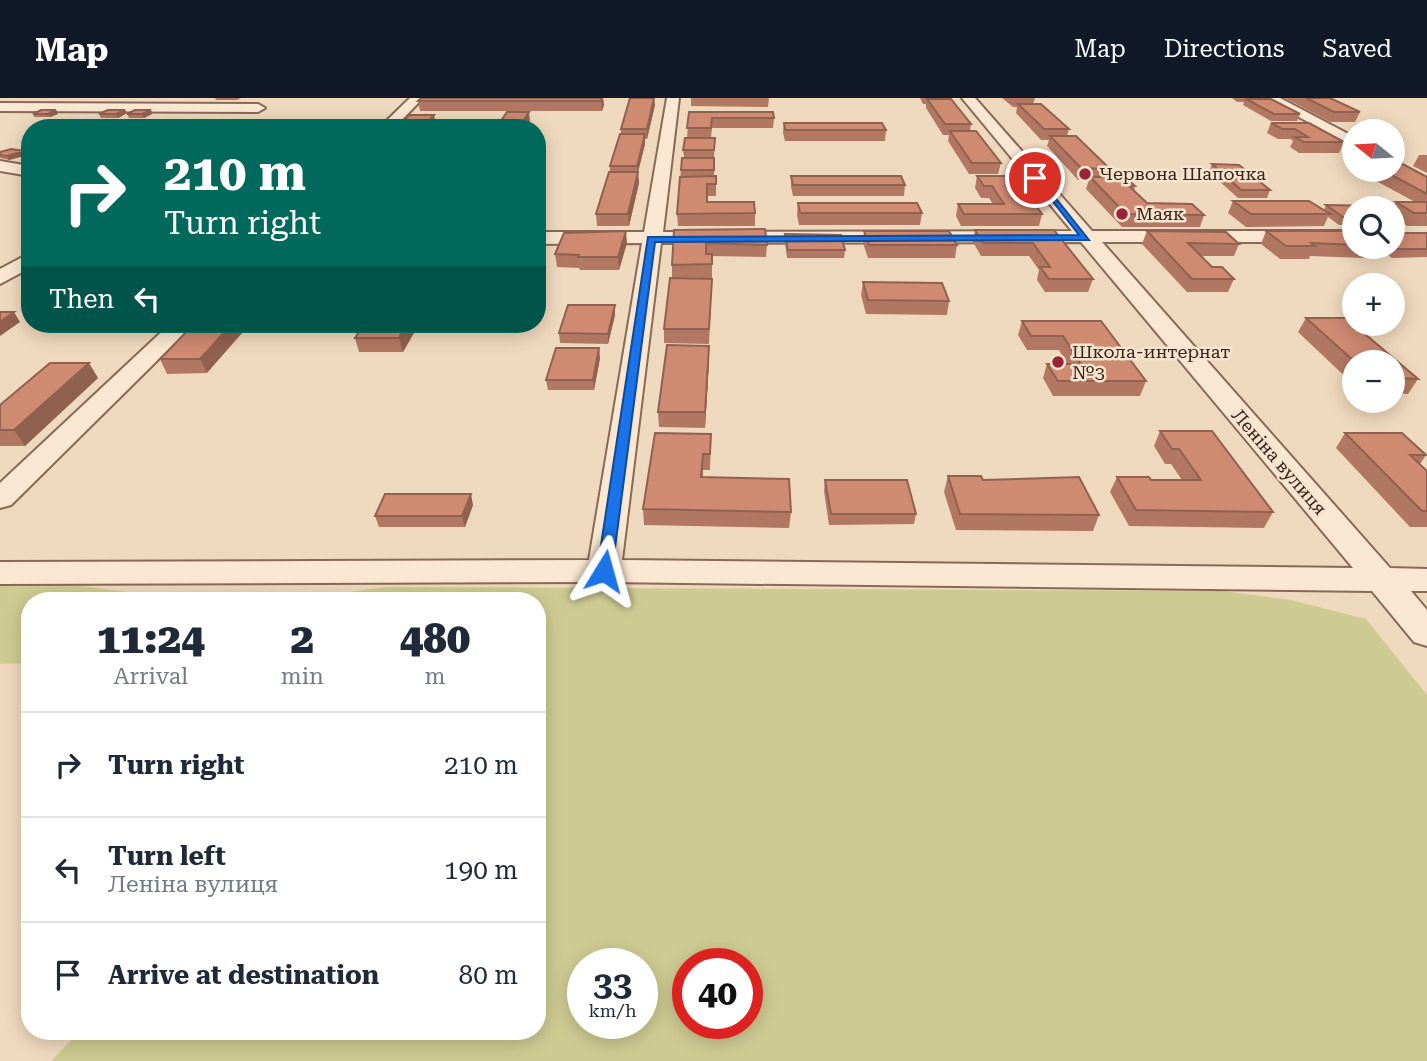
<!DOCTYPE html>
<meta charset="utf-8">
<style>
body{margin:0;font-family:"Roboto Serif",serif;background:#f2f2f3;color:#1f2937;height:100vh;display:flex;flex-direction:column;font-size:26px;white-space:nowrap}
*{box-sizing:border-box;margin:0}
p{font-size:23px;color:#747a83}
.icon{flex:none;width:38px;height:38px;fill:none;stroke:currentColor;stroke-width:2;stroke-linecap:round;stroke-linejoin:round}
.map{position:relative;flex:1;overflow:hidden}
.drawer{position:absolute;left:21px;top:494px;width:525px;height:448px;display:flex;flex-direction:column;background:#fff;border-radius:28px;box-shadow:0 4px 18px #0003}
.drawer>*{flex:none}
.top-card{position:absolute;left:21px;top:21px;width:525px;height:214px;border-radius:28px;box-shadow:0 4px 18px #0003;background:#00695c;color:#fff;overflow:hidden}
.needle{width:46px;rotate:288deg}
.controls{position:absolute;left:1342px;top:21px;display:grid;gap:14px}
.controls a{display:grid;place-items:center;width:63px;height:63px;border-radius:50%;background:#fff;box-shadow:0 4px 18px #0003;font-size:35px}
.speed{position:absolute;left:567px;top:850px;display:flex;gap:14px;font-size:35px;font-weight:700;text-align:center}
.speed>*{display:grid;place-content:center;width:91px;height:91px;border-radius:50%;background:#fff;box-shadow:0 4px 18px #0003;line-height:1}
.speed small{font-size:18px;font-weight:400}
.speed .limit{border:10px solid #d22;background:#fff;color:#111}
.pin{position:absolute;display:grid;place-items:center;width:60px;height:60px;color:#fff;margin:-30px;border:4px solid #fff;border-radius:50%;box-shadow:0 2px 7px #0007}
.me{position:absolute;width:77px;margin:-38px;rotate:8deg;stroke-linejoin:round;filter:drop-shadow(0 0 5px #0008)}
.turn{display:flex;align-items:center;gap:24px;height:147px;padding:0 28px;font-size:32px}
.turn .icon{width:91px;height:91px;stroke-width:2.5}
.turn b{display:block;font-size:49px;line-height:60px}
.then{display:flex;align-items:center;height:66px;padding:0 28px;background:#0003;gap:14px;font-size:26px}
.eta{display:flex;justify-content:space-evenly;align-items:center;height:119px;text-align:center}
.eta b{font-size:42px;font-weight:800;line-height:49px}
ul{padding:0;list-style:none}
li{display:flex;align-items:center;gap:21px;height:105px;padding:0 28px;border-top:2px solid #e0e1e3}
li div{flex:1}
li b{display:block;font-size:26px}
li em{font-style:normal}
header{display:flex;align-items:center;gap:42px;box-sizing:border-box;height:98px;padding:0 35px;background:#111827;color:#fff}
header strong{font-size:33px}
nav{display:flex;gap:38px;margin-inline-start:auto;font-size:24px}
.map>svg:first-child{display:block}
.green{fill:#cecb92;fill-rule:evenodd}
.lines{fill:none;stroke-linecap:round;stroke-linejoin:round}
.minor-casing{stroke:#886956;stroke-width:4}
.minor{fill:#fae7d1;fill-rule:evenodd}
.wall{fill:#b27762}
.shaded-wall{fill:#916150}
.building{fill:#cf8a72;stroke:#916150;stroke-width:2}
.route{fill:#1a73e8;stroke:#114b97;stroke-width:2}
.poi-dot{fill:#992438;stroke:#f7e4ce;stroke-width:2.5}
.labels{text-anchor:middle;stroke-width:5;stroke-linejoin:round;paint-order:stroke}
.far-poi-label{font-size:18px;fill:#37241b;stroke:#f7e4ce;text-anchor:start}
.far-street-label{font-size:18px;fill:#37241b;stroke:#f7e4ce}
</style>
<header>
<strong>Map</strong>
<nav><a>Map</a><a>Directions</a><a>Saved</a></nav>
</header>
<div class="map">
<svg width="1427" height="963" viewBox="0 0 1427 963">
<rect width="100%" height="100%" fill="#efd9be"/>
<g class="green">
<path d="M0 482H36L149 497 148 502H30V565L0 566Z"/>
<path d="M385 489 1223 493 1291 502 1366 521 1427 597V963H51L80 933H537V502H328L321 498ZM583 866H642V926H583ZM688 866H747V926H688Z"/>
</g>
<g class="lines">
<defs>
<g id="minor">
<path d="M410 0H423L394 30H379Z"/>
<path d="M667 0H679L663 134 1072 133 962 0H975L1092 133H1354V144H1102L1390 470 1427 471V493H1411L1427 512V548L1414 544 1372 493 604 484 0 486V464L589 462 642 145 537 146V134H644ZM1081 144 1353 470 622 462 661 145Z"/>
<path d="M1264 0H1280L1354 39V49Z"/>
<path d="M0 5 258 6 265 10 258 14 0 13Z"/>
<path d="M0 63 30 68V78L0 73Z"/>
<path d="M30 155V170L0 186V171Z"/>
<path d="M170 226H194L11 407 0 410V385Z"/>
</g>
</defs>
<use href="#minor" class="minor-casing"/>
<use href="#minor" class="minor"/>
</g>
<g class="wall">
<path d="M215 0H241L237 2H216Z"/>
<path d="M603 0 604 7 602 13H420L418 3Z"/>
<path d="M691 0H769L768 9 691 8Z"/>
<path d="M920 0H947L971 26 970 33 1001 65 998 76H969L948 43 949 37H943L926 10V6H923Z"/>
<path d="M1002 0H1035L1033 6 1069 31 1067 38 1110 71 1107 79 1135 88 1134 93 1147 105 1204 117 1200 129H1122L1086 91 1089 82H1078L1047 48 1049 42H1041L1016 15 1017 9H1013Z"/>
<path d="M1232 0H1261L1300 16 1297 23H1271L1243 7 1244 4H1237Z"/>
<path d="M1285 0H1330L1360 14 1355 24H1330Z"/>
<path d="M655 7 647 41H645V46L638 74 639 85 629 128H597L596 116 610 74V68L621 36V31Z"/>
<path d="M125 12 127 15 118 20H101L99 16Z"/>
<path d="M689 14 774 20 773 30H712L711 40H715L714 59H684L683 52 687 40Z"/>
<path d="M33 16H58L50 19H34Z"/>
<path d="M127 16H152L144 20H129Z"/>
<path d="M434 17 435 24 430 30H401L400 27Z"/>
<path d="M784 25 886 32 885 43H785L783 35Z"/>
<path d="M1271 25 1344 44 1339 55H1299L1290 49 1293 43 1291 41H1278L1267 35Z"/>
<path d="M0 54 27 57 9 62 0 60Z"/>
<path d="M1419 57H1427V75L1413 68Z"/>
<path d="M714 60V78H716V98H707V104L755 115V128H678L677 116 681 72Z"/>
<path d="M1212 66 1270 92 1267 100H1238L1209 74Z"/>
<path d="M1356 72H1393L1427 79V128H1407L1400 123 1397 128H1393L1392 110 1396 104H1415Z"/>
<path d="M791 78 905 87 904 98H793L791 89Z"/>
<path d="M977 78 1042 116 1039 128H961L956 118 958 106H993L989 100H981L975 90Z"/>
<path d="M1233 103 1324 112 1326 107 1354 110V127H1339L1328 119 1324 128 1246 129 1228 115Z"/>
<path d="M798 105 922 115 920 127H799L797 117Z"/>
<path d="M674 132 767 147 766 159 712 158V180H672V167Z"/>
<path d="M975 132H1054L1093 181 1088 194H1045L1037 182 1039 172 1029 158H981L973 144Z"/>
<path d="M864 133 957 147 955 160H868L863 145Z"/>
<path d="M1147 133 1239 146 1234 158H1201L1212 169 1234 181 1228 194H1187L1142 146Z"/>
<path d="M1266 133 1354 137V149H1369L1363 160 1310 158 1309 161H1280L1261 146Z"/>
<path d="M1427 135V159L1392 160 1376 149H1393Z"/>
<path d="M785 136 845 152 844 160H787L785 145Z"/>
<path d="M627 145 619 172H580L579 170 557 169 555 156Z"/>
<path d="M712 181 709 246 664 245V231Z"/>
<path d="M863 184 949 203 947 217 866 216 861 197Z"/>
<path d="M615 217 608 246 560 245 559 235Z"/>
<path d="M1306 220H1346L1418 281 1408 296 1393 295V264H1354V287L1298 234Z"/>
<path d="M1022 223H1101L1146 283 1140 298H1053L1043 280 1047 266H1067L1059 252H1027L1018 237Z"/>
<path d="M194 226 207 275 167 276 160 261Z"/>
<path d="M364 226H419L403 254H359L355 240Z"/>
<path d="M600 260 594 292H548L546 282Z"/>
<path d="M709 262 705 330 659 329 658 314Z"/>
<path d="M98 280 25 348H0V307Z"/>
<path d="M1160 333 1273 414 1264 430 1129 428 1110 394 1117 379 1151 382H1182L1171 366H1165L1154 348Z"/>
<path d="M1345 335 1426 357 1420 366 1427 373V429H1410L1336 350Z"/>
<path d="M711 336 710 372H703V379L791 414 789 430 644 427 643 411Z"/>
<path d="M948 378 983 382 1099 417 1093 433 956 432 944 394Z"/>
<path d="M825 382 916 416 914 426 829 427 824 393Z"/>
<path d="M473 407 465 429H379L375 418Z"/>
</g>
<g class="shaded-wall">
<path d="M602 0H603L604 7 602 13 601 3Z"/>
<path d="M654 0 655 7 647 41V31Z"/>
<path d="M56 12 58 16 50 19 48 16Z"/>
<path d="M125 12 127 15 118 20 116 16Z"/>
<path d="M151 12 152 16 144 20 142 16Z"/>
<path d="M529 14 530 24 527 30H519Z"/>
<path d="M434 17 435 24 430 30H426L425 27Z"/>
<path d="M199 25 201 28 198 30H191Z"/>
<path d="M645 36V46L638 74 639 85 629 128 628 116 637 78V68Z"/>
<path d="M25 53 27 57 9 62 7 58Z"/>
<path d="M626 133 627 145 619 172 618 159Z"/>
<path d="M615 207V217L608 246V236Z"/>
<path d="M14 214 20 224 0 238V224Z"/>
<path d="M232 226H250L207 275 200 261Z"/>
<path d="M407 226H419L403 254 399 240Z"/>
<path d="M709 248V262L705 330V314Z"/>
<path d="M599 250 600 260 594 292 593 282Z"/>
<path d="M89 265 98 280 25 348 14 332Z"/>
<path d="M471 396 473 407 465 429 462 418Z"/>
</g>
<g class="building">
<path d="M421 0H602L601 3H418Z"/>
<path d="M630 0H654L647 31H621Z"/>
<path d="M1306 0H1330L1360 14H1334Z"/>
<path d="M927 1H951L971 26H945Z"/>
<path d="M1246 1H1271L1300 16H1274Z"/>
<path d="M1018 6H1041L1069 31H1044Z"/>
<path d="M41 12H56L48 16H33Z"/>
<path d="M108 12H125L116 16H99Z"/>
<path d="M135 12H151L142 16H127Z"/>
<path d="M507 14H529L519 30H496Z"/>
<path d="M689 14H773L774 20H712L711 30H687Z"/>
<path d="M409 17H434L425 27H400Z"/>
<path d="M184 24 199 25 191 29H175Z"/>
<path d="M784 25H882L886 32H785Z"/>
<path d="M1271 25H1309L1344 44H1304L1295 39H1308L1295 31H1282Z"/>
<path d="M950 33H976L1001 65H972Z"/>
<path d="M620 36H645L637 68H610Z"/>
<path d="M1050 38H1076L1110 71 1081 70Z"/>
<path d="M685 40H715L714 52H683Z"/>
<path d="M11 51 25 53 7 58 0 57V54Z"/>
<path d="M682 60H714V72H681Z"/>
<path d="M1393 61 1427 79V96L1382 72H1393Z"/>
<path d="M1212 66 1239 67 1270 92H1241Z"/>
<path d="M609 74H638L628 116H596Z"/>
<path d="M716 78V86H707V104H754L755 115 677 116 680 79Z"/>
<path d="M791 78H901L905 87H793Z"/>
<path d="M977 78H1014L1042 116H964L958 106H1004L992 88H984Z"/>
<path d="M1090 79H1125L1135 88H1129L1147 105 1192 106 1204 117 1126 116Z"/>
<path d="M1233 103H1309L1330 116H1251Z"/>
<path d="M1396 104H1427V115H1414Z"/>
<path d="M798 105H917L922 115H800Z"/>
<path d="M1326 107 1383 108 1388 110H1354V119H1343Z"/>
<path d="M1393 114 1402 120 1393 119Z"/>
<path d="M765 131 767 147 706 145V156H712V166L672 167 674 132Z"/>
<path d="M975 132H1054L1093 181H1049L1040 169H1050L1033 145H983Z"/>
<path d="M626 133 618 159H578L579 157 555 156 564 135Z"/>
<path d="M864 133H949L957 147H869Z"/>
<path d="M1147 133 1226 134 1239 146 1188 145 1212 169H1222L1234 181H1192Z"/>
<path d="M1266 133H1348L1354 137V147L1311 145 1315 148H1286Z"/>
<path d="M1393 135H1427V151H1397L1393 148Z"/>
<path d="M785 136 841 137 845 152H788Z"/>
<path d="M670 180 712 181 709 231H664Z"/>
<path d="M863 184 942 185 949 203 868 202Z"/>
<path d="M568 207H615L608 236 559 235Z"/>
<path d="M0 214H14L0 224Z"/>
<path d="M1306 220H1346L1418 281 1393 280V264H1355Z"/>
<path d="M1022 223H1101L1146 283H1058L1047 266H1081L1063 238H1031Z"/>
<path d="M194 226H232L200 261H160Z"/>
<path d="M364 226H407L399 240H355Z"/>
<path d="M667 247 709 248 705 314H658Z"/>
<path d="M556 250H599L593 282H546Z"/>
<path d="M50 265H89L14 332H0V307Z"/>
<path d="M1160 333H1212L1273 414 1136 412 1117 379H1149L1151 382H1201L1179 351H1172Z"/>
<path d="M655 335 711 336 710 356H703L701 379 789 381 791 414 643 411Z"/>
<path d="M1345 335H1402L1426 357H1410L1427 373V413H1422Z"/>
<path d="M948 378H981L983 382 1079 379 1099 417 960 416Z"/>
<path d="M825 382H907L916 416H831Z"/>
<path d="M385 396H471L462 418H375Z"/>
</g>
<path class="route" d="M1033 78H1038L1089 142 655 144 612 473 604 478 599 477 597 473 648 139 1079 137Z"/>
<g class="poi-dot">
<circle cx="1085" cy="76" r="7"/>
<circle cx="1122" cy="116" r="7"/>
<circle cx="1058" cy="264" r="7"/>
</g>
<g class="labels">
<g class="far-poi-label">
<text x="1099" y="82">Червона Шапочка</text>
<text x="1136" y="122">Маяк</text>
<text x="1072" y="260">Школа-интернат<tspan x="1072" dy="21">№3</tspan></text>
</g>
<g class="far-street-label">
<text transform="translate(1279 364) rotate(49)" y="6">Леніна вулиця</text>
</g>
</g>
</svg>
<div class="controls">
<a><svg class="needle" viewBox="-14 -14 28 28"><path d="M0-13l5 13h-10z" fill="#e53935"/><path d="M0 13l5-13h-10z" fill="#747a83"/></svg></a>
<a><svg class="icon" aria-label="search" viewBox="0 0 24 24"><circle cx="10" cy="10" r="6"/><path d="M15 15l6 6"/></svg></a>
<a>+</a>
<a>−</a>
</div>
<div class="speed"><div>33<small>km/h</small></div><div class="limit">40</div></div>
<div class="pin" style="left:1035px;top:80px;background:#d93025"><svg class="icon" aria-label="arrive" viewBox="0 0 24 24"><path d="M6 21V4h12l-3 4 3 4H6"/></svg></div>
<svg class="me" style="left:604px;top:473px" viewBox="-20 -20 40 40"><path d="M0-17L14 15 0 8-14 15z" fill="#1a73e8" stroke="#fff" stroke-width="4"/></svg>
<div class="top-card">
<div class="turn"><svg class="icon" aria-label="right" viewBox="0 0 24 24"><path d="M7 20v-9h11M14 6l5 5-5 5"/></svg><div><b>210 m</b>Turn right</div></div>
<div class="then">Then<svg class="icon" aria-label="left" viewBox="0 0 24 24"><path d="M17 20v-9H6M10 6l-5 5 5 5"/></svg></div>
</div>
<section class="drawer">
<div class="eta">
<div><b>11:24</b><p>Arrival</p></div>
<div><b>2</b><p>min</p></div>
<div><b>480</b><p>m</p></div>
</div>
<ul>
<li><svg class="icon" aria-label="right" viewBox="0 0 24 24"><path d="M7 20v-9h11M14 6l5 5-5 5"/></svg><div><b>Turn right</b></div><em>210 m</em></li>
<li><svg class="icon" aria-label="left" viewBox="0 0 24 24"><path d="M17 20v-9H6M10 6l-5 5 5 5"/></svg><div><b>Turn left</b><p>Леніна вулиця</p></div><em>190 m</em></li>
<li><svg class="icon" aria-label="arrive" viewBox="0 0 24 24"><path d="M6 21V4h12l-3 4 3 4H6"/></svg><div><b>Arrive at destination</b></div><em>80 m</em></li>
</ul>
</section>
</div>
